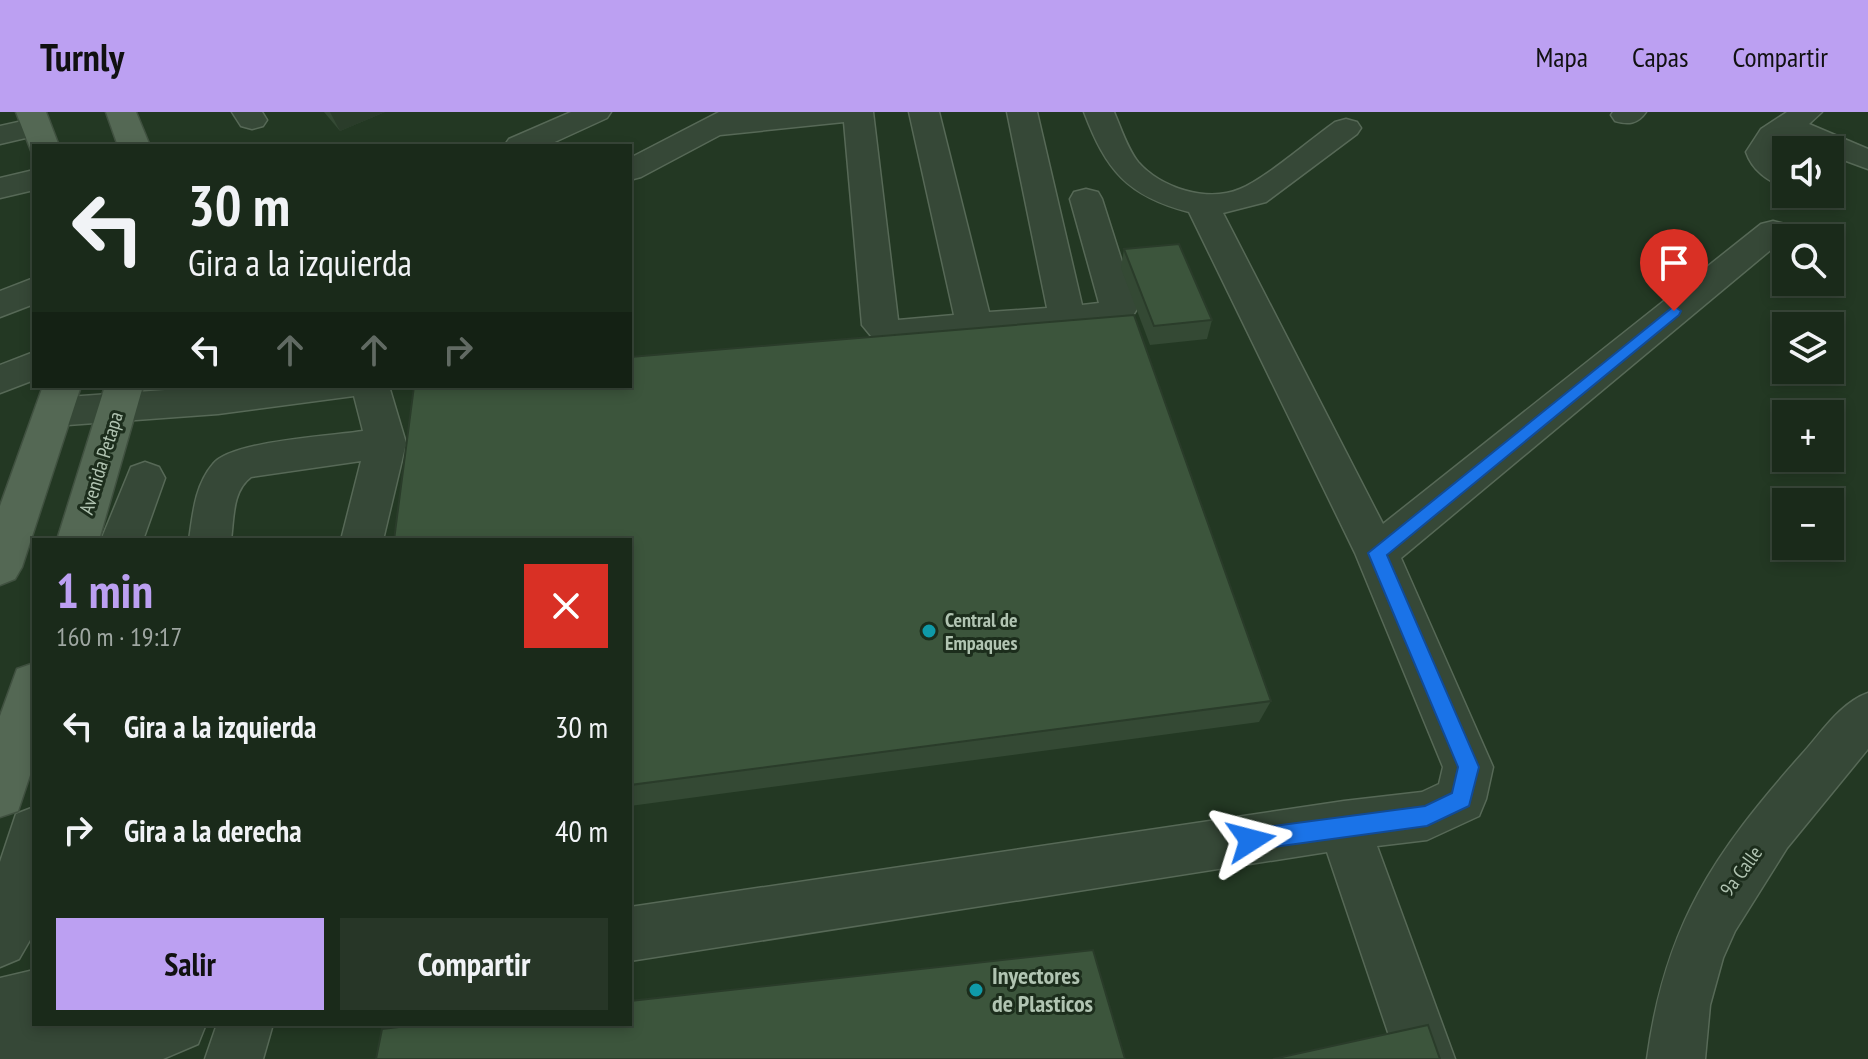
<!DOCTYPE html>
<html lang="es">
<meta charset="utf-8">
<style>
body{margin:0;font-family:"PT Sans Narrow",sans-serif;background:#273627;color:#f1f3f6;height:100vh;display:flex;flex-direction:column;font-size:30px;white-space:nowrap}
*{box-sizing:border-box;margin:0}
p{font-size:26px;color:#9fa7a2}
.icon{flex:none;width:44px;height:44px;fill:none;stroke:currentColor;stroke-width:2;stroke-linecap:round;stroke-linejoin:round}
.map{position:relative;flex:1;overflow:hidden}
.details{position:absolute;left:32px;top:426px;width:600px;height:488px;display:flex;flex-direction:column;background:#1a2a1a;border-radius:0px;box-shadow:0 4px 12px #0003,0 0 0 2px #384639}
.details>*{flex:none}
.guide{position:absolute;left:32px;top:32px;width:600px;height:244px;border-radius:0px;box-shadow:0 4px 12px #0003,0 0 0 2px #384639;background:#1a2a1a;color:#f1f3f6;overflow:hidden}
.buttons{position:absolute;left:1772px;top:24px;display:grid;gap:16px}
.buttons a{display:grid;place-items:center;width:72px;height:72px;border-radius:0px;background:#1a2a1a;box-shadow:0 4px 12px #0003,0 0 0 2px #384639;font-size:40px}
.pin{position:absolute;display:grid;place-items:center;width:68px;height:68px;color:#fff;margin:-82px -34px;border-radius:50% 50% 50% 0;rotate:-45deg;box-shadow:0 0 8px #0007}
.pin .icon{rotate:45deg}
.me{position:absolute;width:88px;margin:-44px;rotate:81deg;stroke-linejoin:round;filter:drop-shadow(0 0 6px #0008)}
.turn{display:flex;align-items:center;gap:28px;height:168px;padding:0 24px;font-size:36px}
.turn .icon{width:104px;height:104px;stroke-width:2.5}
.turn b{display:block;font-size:56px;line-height:68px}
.lanes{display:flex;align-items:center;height:76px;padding:0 24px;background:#0003;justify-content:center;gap:40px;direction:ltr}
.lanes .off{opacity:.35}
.round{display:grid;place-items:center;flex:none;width:84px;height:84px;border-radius:0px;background:#273627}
.summary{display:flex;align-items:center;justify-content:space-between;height:136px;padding:0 24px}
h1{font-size:48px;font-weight:700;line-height:60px;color:#bca0f2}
.primary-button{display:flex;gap:16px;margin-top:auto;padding:16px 24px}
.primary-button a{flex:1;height:92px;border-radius:0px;background:#bca0f2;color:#111;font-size:32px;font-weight:700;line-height:92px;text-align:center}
.primary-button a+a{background:#273627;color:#f1f3f6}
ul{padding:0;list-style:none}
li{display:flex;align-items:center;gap:24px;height:104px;padding:0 24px}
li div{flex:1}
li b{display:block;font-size:30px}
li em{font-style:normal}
header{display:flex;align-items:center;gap:48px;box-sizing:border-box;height:112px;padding:0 40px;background:#bca0f2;color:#111}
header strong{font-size:38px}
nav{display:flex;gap:44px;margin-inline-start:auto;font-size:28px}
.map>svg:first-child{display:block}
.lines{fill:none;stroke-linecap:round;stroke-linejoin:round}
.minor-casing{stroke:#576957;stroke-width:3}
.major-casing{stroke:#405140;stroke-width:3}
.minor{fill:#364837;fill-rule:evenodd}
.major{fill:#546854;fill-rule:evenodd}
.wall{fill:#344934}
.shaded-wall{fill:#2a3c2a}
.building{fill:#3c553c;stroke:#2a3c2a;stroke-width:2}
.route{fill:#1a73e8;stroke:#114b97;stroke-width:2}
.culture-dot{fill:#0f9aa8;stroke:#1c2d1c;stroke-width:3}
.labels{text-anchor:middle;stroke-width:6;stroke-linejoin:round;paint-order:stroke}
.street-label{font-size:20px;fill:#b1c4b2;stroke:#1c2d1c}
.poi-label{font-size:20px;font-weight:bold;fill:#b1c4b2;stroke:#1c2d1c;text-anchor:start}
.near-poi-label{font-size:24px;font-weight:bold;fill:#b1c4b2;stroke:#1c2d1c;text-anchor:start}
</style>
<header>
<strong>Turnly</strong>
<nav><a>Mapa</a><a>Capas</a><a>Compartir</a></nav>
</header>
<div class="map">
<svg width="1868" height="947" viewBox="0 0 1868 947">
<rect width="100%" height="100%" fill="#233823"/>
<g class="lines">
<defs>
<g id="minor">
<path d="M232 0H262L267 8 263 14 252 17 241 14Z"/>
<path d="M571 0H611L607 6 546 34H504L509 27Z"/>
<path d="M719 0H873L898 208 954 203 909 0H939L989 200 1047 196 1007 0H1037L1082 193 1099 191 1070 87 1074 80 1086 77 1098 80 1102 87 1137 197 1128 211 1115 214 889 233 876 230 862 213 844 10 720 23 641 65 630 68V46Z"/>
<path d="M1084 0H1114C1121 16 1127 36 1138 50 1161 76 1207 91 1240 77 1265 67 1311 27 1335 10L1346 7 1357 10 1361 16 1357 22 1266 90 1223 101 1383 412 1761 112 1773 109 1785 112 1790 119 1785 126 1401 446 1493 655 1486 687 1479 704 1427 728 1377 734 1455 947H1397L1327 740 630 849V795L1344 689 1422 680 1439 672 1443 655 1355 441 1189 100C1127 84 1106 58 1084 0Z"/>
<path d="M1613 0H1646C1638 12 1628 13 1615 9L1611 3Z"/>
<path d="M1787 0H1822L1809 12 1868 37V57L1830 43V38H1818L1790 26 1778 40 1786 50V75C1768 70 1752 58 1746 40L1761 17Z"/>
<path d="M36 6 47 9 51 15 47 21 0 32V14Z"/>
<path d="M34 58V78L0 86V66Z"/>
<path d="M34 166V192L0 205V179Z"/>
<path d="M34 240V268L0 281V253Z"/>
<path d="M220 274H389L406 331 383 428H341L361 349 251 365C232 379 234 407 231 428H189C193 401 195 373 213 352 231 329 331 324 363 319L354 284 218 302 54 314 40 310 35 300 40 290 54 286Z"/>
<path d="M145 350 159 355 165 366 143 428H101L131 355Z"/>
<path d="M1868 581V637L1787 736 1735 819 1723 846 1710 893 1705 947H1647C1665 813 1714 741 1802 642 1822 620 1840 591 1868 581Z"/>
<path d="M34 695V821L19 847 0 855V750L16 702Z"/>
<path d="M34 858V912H206L198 932 163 947H0V866Z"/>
<path d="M217 912H273L263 947H205Z"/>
</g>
<g id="major">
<path d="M16 0H46L59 34H34L32 41Z"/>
<path d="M106 0H136L150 34H118Z"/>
<path d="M43 274H81L22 455 15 467 0 473V394Z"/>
<path d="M105 274H143L99 428H57Z"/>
<path d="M34 551V651L18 699 0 705V604L17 557Z"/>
</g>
</defs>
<use href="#minor" class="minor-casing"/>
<use href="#major" class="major-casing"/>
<use href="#minor" class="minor"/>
<use href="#major" class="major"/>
</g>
<g class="wall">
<path d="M324 0H385L340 19Z"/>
<path d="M1124 137 1212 208 1207 227 1150 233 1121 156Z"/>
<path d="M630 428 1271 589 1259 610 630 694Z"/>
</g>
<path class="shaded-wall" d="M330 0H385L340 19Z"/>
<g class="building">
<path d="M1179 132 1212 208 1154 214 1124 137Z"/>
<path d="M1134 203 1271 589 630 673V428H394L414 274H630V245Z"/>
<path d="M1093 838 1125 947H376L382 917 424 912H630V889Z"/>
<path d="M1428 913 1440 947H1273Z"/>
</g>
<path class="route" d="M1674 194 1681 199 1679 203 1387 443 1479 655 1469 694 1427 714 1251 738 1243 735 1240 728 1243 720 1251 717 1425 694 1452 681 1458 655 1368 441Z"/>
<g class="culture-dot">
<circle cx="929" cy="519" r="8"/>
<circle cx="976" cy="878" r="8"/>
</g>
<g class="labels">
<g class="street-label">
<text transform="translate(101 351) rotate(-73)" y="7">Avenida Petapa</text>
<text transform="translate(1741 759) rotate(-54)" y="7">9a Calle</text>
</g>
<g class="poi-label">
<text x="945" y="515">Central de<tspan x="945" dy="23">Empaques</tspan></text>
</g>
<g class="near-poi-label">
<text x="992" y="872">Inyectores<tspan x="992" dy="28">de Plasticos</tspan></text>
</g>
</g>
</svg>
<div class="buttons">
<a><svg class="icon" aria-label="sound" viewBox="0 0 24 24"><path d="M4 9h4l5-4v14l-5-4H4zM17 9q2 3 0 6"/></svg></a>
<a><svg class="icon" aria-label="search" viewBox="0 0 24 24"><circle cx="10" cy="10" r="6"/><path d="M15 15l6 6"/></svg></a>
<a><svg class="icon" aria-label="layers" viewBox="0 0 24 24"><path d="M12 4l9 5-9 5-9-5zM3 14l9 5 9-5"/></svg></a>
<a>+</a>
<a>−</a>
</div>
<div class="pin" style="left:1674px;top:199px;background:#d93025"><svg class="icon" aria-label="arrive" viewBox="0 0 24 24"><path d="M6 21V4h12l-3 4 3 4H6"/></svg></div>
<svg class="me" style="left:1251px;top:728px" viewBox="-20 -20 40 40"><path d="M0-17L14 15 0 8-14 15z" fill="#1a73e8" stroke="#fff" stroke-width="4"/></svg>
<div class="guide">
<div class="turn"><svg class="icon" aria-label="left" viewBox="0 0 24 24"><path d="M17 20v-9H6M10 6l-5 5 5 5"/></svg><div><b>30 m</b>Gira a la izquierda</div></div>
<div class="lanes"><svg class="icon" aria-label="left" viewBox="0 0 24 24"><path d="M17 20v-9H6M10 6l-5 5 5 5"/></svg><svg class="icon off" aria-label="ahead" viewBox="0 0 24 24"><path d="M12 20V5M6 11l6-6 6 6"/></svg><svg class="icon off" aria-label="ahead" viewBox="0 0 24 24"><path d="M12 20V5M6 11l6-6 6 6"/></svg><svg class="icon off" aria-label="right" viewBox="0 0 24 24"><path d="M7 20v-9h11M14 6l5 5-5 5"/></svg></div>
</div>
<section class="details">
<div class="summary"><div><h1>1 min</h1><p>160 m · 19:17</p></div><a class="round" style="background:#d93025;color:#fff"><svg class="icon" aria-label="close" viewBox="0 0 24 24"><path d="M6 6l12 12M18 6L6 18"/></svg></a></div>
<ul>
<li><svg class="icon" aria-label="left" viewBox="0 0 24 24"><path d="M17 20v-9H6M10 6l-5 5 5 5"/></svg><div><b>Gira a la izquierda</b></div><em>30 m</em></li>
<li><svg class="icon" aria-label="right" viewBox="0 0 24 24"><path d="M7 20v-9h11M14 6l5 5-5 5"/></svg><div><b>Gira a la derecha</b></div><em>40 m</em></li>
</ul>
<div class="primary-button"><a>Salir</a><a>Compartir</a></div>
</section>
</div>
